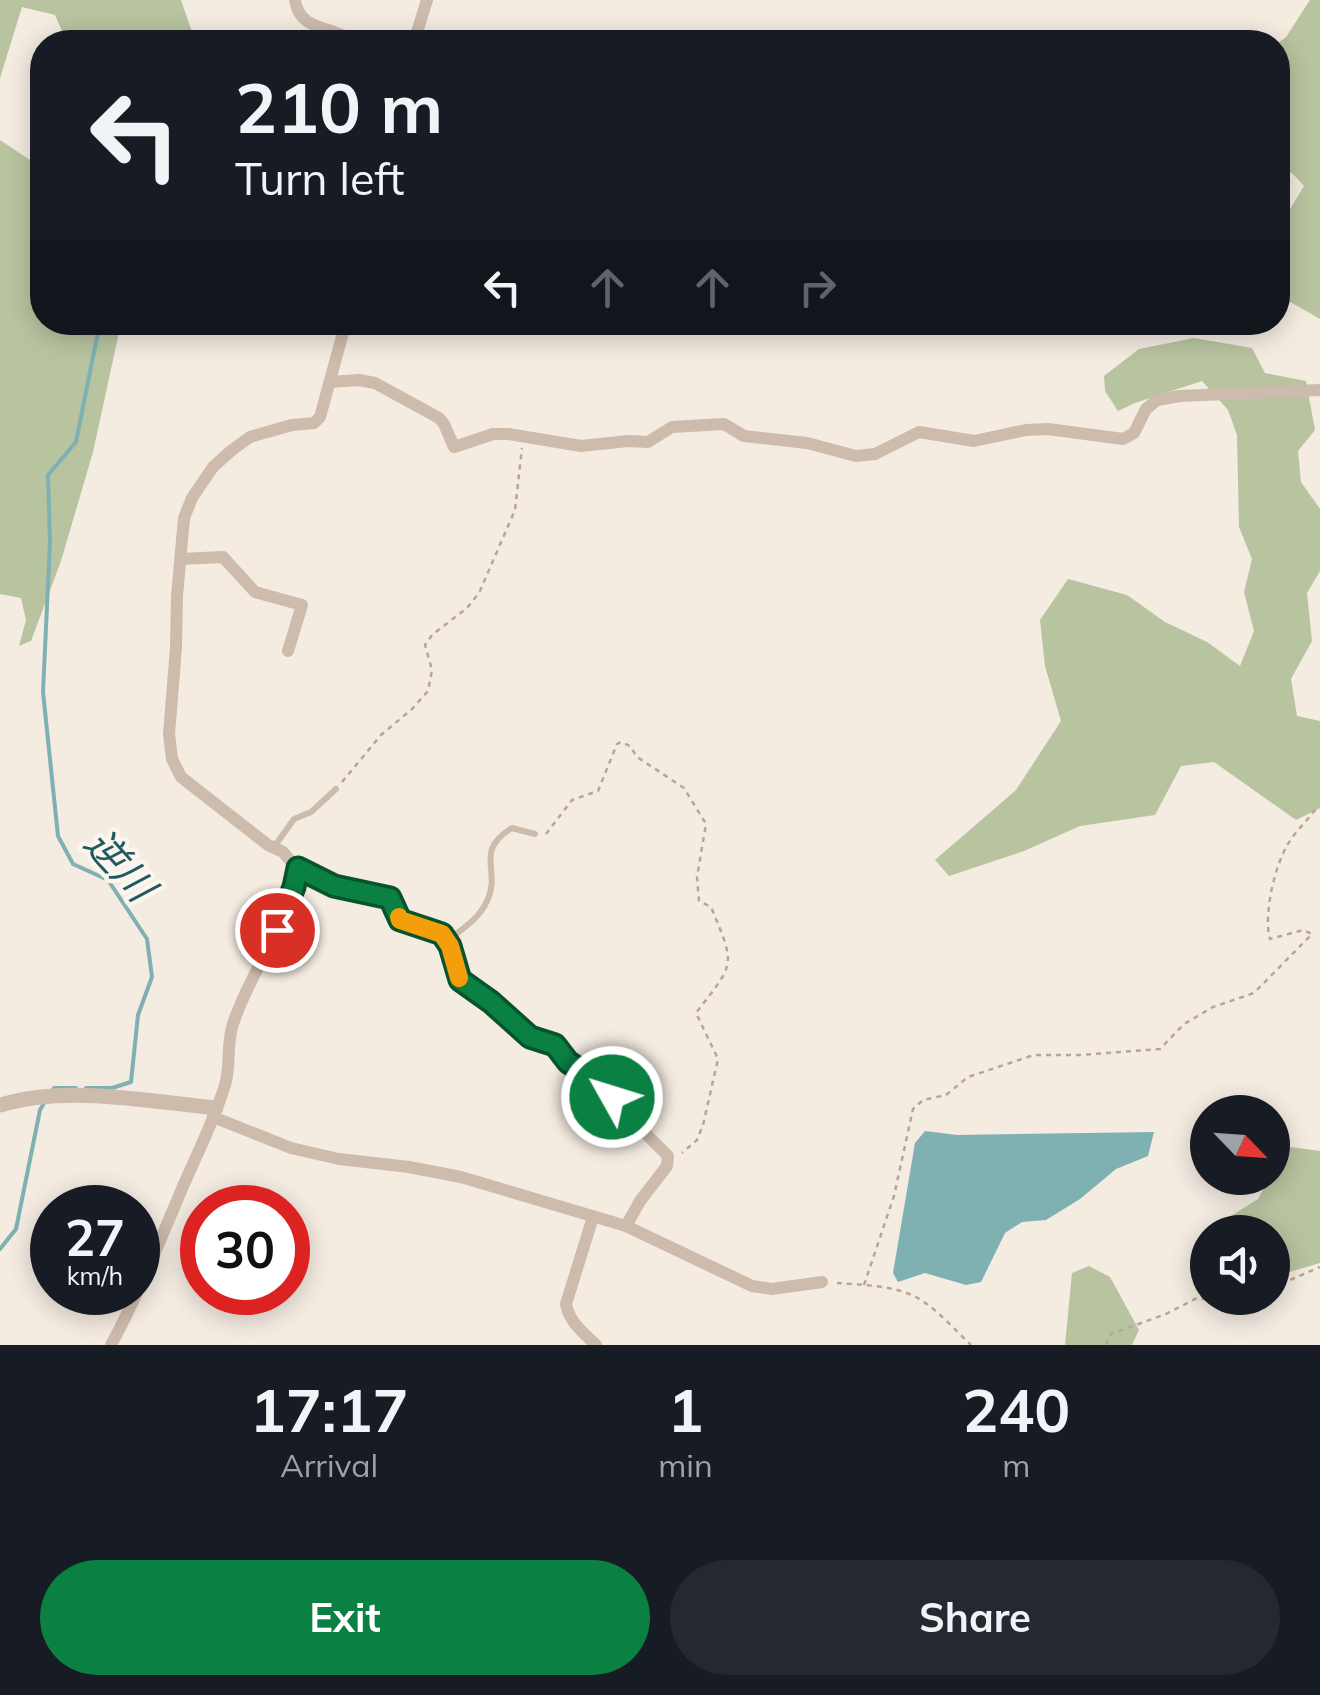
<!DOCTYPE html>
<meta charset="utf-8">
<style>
body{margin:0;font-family:Mulish,"Noto Sans JP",sans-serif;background:#242831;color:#f1f3f6;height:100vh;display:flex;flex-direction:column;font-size:38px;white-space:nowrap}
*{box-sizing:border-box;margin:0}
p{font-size:32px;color:#9ea1a6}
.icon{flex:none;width:55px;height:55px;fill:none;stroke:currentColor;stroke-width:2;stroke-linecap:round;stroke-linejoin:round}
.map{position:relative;height:1345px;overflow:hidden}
.sheet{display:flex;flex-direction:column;background:#171b24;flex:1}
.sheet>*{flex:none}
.banner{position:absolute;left:30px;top:30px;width:1260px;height:305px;border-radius:40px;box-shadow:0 5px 25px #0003;background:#171b24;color:#f1f3f6;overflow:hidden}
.needle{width:65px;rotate:115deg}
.buttons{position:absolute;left:1190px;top:1095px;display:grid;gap:20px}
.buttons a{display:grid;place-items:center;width:100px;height:100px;border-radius:50%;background:#171b24;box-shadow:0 5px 25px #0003;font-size:50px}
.speed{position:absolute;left:30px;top:1185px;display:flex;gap:20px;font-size:50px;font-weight:700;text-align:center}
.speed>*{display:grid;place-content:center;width:130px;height:130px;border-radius:50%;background:#171b24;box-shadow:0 5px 25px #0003;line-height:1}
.speed small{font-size:25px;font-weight:400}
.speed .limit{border:15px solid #d22;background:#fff;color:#111}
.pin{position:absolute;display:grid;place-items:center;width:85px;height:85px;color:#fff;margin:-42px;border:5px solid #fff;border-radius:50%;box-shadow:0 2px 10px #0007}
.me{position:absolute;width:110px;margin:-55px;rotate:309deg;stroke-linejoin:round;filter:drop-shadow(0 0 8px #0008)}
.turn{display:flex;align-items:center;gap:35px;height:210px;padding:0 40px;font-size:45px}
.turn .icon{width:130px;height:130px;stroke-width:2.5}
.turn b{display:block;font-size:70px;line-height:85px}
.lanes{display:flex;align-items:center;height:95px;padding:0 40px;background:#0003;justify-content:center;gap:50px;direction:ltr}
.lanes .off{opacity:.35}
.eta{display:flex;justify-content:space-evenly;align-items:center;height:170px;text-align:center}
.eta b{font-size:60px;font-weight:700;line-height:70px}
.primary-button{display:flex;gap:20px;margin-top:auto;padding:20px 40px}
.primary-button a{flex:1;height:115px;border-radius:60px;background:#0b8043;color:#fff;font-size:40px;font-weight:700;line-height:115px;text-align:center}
.primary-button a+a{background:#242831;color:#f1f3f6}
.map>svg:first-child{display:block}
.green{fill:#b8c4a0}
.water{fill:#7fb0b2}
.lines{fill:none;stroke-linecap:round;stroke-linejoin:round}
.stream{stroke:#7fb0b2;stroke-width:4}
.path{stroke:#b9a596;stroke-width:2.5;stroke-dasharray:5 5;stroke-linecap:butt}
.service{stroke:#cdbbac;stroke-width:6}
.minor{stroke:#cdbbac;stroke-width:12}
.tertiary{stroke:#cdbbac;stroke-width:15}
.route-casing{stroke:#07532c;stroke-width:25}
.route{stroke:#0b8043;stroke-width:18}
.slow{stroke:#f59e0b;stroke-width:18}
.labels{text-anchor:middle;stroke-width:9;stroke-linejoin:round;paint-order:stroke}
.water-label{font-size:40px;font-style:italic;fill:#1f5a5e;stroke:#fbf5ee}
</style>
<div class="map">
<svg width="1320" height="1345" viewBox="0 0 1320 1345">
<rect width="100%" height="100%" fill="#f4ebe1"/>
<g class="green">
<path d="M0 0H181L192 32 207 42H67L55 15 22 7 0 78Z"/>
<path d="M1310 0H1320V319L1278 295V229L1304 186 1292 173 1278 171V43L1286 37Z"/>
<path d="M0 140 42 168V322L121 323 93 452 61 561 31 641 19 646 26 620 21 598 0 594Z"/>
<path d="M1194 338 1252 348 1265 373 1306 381 1315 430 1298 451 1301 482 1320 509V571L1307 593 1312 641 1291 679 1297 716 1320 721V808L1296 820 1214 762 1181 766 1155 815 1080 826 1024 851 949 876 935 860 1016 790 1061 721 1045 666 1040 620 1068 579 1127 595 1165 622 1207 642 1240 666 1254 631 1244 592 1252 559 1239 527 1237 435 1228 410 1202 381 1135 403 1118 411 1105 391 1104 376 1139 349Z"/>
<path d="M1291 1147 1320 1151V1263L1273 1277 1272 1232H1208L1207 1266 1202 1261 1204 1233 1258 1199 1269 1178H1272L1273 1169Z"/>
<path d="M1089 1266 1110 1277 1139 1330 1132 1345H1065L1072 1273Z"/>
</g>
<path class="water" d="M925 1131 957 1135 1154 1132 1148 1156 1116 1169 1080 1199 1046 1220 1022 1222 1005 1233 981 1282 966 1285 925 1273 898 1282 893 1273 915 1143Z"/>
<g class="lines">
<g class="stream">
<path d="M86 1088H112L131 1082 138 1015 152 977 147 939 108 880 73 864 58 836 43 692 50 542 48 475 76 442 100 322"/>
<path d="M52 1091 54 1088H76"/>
<path d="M0 1249 16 1229 40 1110 44 1103"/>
</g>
<g class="path">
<path d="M342 782 381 735 412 709 428 691 432 670 425 645 432 635 467 608 479 593 515 510 522 448"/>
<path d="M546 834 572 800 598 791 617 744 621 742 630 746 637 757 684 788 706 824 697 877 699 901 711 907C736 967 735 962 696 1013L718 1059 703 1125 697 1140 682 1153"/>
<path d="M837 1283C862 1285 893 1285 916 1297 936 1308 954 1329 971 1345"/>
<path d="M864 1285 894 1196 913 1109 923 1100 946 1095 968 1077 1034 1055H1081L1160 1049 1184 1024 1213 1007 1254 993 1312 934 1303 930 1270 939C1263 915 1275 865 1288 844 1295 832 1306 822 1314 811L1320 809"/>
<path d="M1272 1288 1320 1267"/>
<path d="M1106 1345 1111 1334 1166 1314 1197 1298 1234 1303 1251 1298"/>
</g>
<g class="service">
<path d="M274 847 294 819 311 812 336 789"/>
<path d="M447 941C462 929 479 919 487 901 502 870 473 852 512 828L535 834"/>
</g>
<g class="minor">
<path d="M295 0C300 33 332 24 353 42"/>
<path d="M414 42 427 0"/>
<path d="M346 322 320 417 314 423 292 425 250 437 232 450 213 467 192 498 184 518 177 596 176 648 169 734 172 759 181 777 268 845 283 852 297 869 334 886 391 898 400 920 442 934 450 946 460 980 491 1001 530 1037 555 1045 568 1062 609 1089 612 1097 608 1113 609 1121 639 1127 668 1156 667 1166 640 1201 626 1226"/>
<path d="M330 382 359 380 375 383 439 418 444 424 454 447 493 434H508L581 446 628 441 648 442 672 427 724 424 744 436 807 443 856 456 875 454 919 432 974 441 1026 430 1048 429 1123 439 1134 433 1146 409 1157 400 1180 396 1320 390"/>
<path d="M181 559 223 557 255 592 302 605 288 651"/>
<path d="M213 1117 291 1148 339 1159 409 1167 461 1177 626 1226 752 1286 772 1289 822 1282"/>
<path d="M593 1217 566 1304C569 1322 584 1333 596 1345"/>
<path d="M111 1345C138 1295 159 1243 181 1191 196 1156 214 1121 225 1085 231 1066 226 1045 233 1024 250 971 289 925 297 869"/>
</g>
<path class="tertiary" d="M0 1105C68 1085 146 1101 216 1108"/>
</g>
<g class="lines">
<defs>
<path id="route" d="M277 930 294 887 298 868 334 886 390 898 400 920 442 934 450 946 460 980 491 1002 530 1037 555 1045 568 1062 609 1089 612 1097"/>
</defs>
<use href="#route" class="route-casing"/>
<use href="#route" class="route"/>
<path class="slow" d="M399 917 400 920 442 934 450 946 459 978"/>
</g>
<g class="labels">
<g class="water-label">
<text transform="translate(120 865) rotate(48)" y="14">逆川</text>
</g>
</g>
</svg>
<div class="buttons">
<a><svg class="needle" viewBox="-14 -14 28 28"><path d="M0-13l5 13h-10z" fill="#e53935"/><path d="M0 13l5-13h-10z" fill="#9ea1a6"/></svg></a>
<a><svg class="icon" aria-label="sound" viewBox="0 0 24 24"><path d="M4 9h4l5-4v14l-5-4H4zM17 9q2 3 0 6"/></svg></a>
</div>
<div class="speed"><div>27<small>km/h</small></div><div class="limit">30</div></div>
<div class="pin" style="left:277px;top:930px;background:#d93025"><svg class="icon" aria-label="arrive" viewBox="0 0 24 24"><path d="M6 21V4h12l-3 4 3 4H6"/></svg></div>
<svg class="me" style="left:612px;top:1097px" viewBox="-20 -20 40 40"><circle r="17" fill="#0b8043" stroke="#fff" stroke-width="3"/><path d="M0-11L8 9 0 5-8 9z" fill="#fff"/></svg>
<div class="banner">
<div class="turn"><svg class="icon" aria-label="left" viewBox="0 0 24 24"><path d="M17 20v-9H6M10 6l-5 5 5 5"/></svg><div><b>210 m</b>Turn left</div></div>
<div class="lanes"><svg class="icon" aria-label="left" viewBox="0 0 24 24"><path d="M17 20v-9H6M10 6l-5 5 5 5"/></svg><svg class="icon off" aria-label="ahead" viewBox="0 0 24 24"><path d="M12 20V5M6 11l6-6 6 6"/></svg><svg class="icon off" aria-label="ahead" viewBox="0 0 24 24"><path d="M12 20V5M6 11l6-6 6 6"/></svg><svg class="icon off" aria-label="right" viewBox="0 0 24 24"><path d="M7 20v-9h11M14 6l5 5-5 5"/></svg></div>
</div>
</div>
<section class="sheet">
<div class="eta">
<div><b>17:17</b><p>Arrival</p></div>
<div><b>1</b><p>min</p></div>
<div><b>240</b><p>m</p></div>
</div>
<div class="primary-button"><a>Exit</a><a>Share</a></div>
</section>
